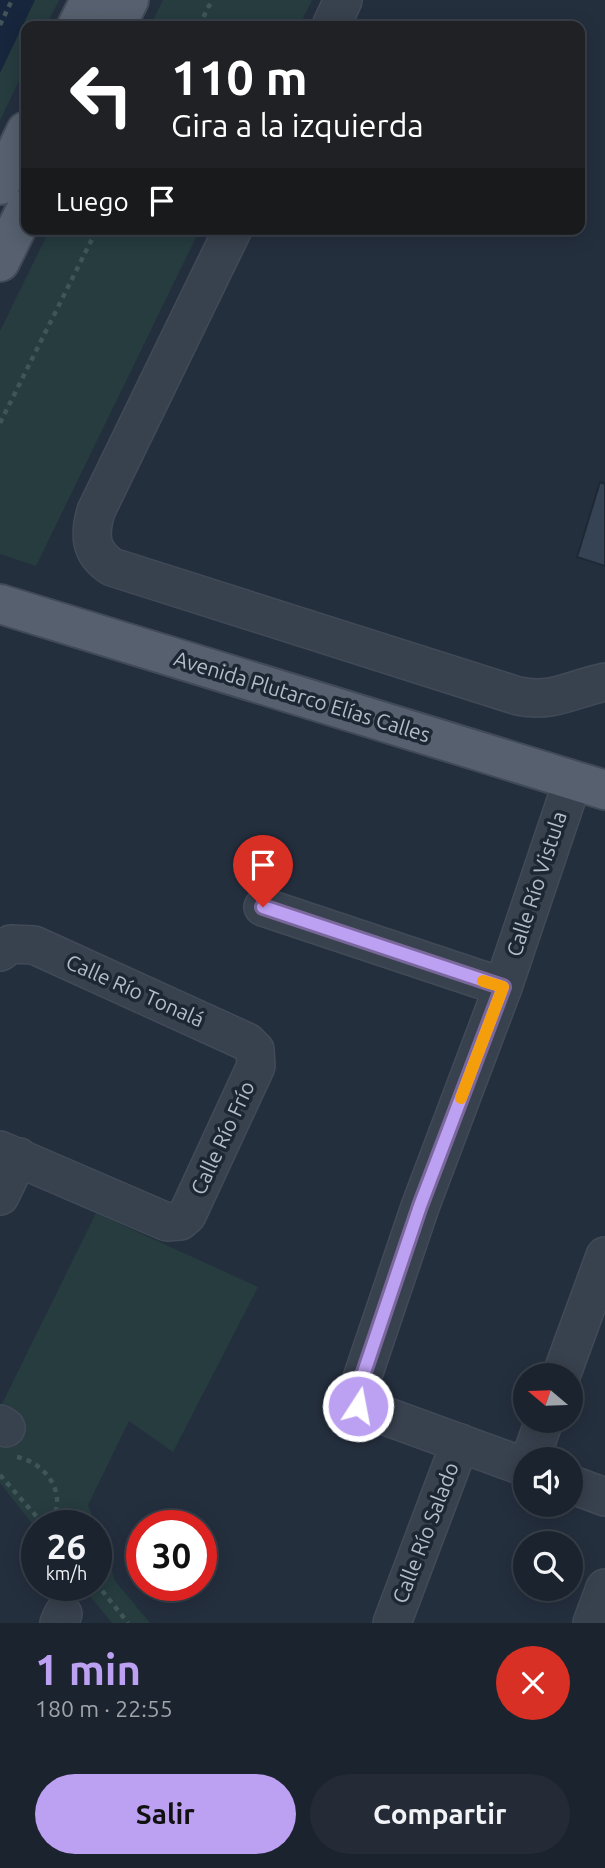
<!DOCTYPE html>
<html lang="es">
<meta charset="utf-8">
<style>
body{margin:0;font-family:Ubuntu,sans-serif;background:#242b36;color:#f1f3f6;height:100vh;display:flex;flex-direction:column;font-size:26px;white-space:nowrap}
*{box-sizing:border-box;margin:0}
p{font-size:23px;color:#a0a4aa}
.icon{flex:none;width:38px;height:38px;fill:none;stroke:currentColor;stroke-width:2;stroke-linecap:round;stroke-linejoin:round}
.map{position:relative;height:1623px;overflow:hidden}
.details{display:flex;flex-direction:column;background:#1b232e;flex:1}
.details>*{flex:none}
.guide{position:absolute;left:21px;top:21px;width:564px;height:214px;border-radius:14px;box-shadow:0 4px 18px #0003,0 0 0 2px #39404a;background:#202124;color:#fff;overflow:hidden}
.needle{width:46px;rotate:289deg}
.buttons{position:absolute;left:513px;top:1363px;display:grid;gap:14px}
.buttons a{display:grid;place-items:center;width:70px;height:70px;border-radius:50%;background:#1b232e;box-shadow:0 4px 18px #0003,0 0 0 2px #39404a;font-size:35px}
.speed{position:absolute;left:21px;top:1510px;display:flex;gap:14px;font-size:35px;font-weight:700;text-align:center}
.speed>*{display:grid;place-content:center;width:91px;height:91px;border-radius:50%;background:#1b232e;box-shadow:0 4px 18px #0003,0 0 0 2px #39404a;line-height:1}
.speed small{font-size:18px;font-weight:400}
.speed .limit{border:10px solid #d22;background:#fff;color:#111}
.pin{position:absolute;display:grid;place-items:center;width:60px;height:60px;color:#fff;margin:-72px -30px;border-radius:50% 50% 50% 0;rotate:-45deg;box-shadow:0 0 7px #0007}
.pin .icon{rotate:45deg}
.me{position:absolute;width:77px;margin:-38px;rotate:11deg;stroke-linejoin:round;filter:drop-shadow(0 0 5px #0008)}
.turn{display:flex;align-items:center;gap:24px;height:147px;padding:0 35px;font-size:32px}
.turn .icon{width:91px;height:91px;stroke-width:2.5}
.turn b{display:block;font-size:49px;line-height:60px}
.then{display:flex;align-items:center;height:66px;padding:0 35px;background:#0003;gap:14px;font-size:26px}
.round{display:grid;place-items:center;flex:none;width:74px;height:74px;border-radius:37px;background:#242b36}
.head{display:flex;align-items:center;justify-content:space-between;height:119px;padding:0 35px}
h1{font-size:42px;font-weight:700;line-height:52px;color:#bca0f2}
.cta{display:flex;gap:14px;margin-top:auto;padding:14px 35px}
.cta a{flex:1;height:80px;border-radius:42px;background:#bca0f2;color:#111;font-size:28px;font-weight:700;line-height:80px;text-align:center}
.cta a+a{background:#242b36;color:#f1f3f6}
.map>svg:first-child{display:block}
.green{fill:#263c3f}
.water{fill:#17263c}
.building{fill:#364354;stroke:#1f2835;stroke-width:2}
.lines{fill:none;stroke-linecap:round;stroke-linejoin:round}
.minor-casing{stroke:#414a57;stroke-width:40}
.major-casing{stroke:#414a57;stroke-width:42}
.path{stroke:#3f5557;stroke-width:4.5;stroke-dasharray:5 5;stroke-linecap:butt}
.minor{stroke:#38414e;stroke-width:37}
.major{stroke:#56606e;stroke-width:38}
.route-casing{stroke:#7a689d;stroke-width:18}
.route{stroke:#bca0f2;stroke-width:12}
.slow{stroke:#f59e0b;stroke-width:12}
.labels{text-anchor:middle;stroke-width:7;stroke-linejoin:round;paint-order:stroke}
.street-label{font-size:21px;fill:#b4bcc9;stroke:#1d2633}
</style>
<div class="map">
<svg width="605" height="1623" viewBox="0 0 605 1623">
<rect width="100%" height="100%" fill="#242f3e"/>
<g class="green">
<path d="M0 0H59L46 26H26V67L0 120Z"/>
<path d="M163 0H312L299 26H150Z"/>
<path d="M50 229H200L36 566 0 554V331Z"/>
<path d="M96 1213 258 1287 173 1452 129 1421 88 1505 96 1526H37V1530L0 1483V1408Z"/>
<path d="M96 1527 116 1582 150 1623H112L82 1586H96Z"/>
</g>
<path class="water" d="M0 0H35L0 73Z"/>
<path class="building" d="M600 482 605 484V566L577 557Z"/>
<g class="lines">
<defs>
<g id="minor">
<path d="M331 26 343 0"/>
<path d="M233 229 96 511C89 535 90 553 112 567L518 696C555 703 571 689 605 682"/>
<path d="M263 907 503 987"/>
<path d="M0 952 11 944 34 945 247 1042 255 1050 256 1066 187 1215 180 1221 167 1222 0 1150"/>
<path d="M0 1196 19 1157"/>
<path d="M561 1376 605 1256"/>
<path d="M0 1424 6 1428"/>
<path d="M530 1460 544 1421"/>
<path d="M525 1467 358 1406 356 1396 420 1207 503 987 573 780"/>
<path d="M570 1484 605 1497"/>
<path d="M59 1623 63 1614"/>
<path d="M392 1623 460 1443"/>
<path d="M592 1623 605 1588"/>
</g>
<g id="major">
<path d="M77 26 90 0"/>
<path d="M116 26 129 0"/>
<path d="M0 185 26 131"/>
<path d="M0 262 26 209"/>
<path d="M0 604 605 790"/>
</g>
</defs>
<use href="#minor" class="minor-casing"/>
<use href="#major" class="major-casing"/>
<g class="path">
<path d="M0 25 12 0"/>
<path d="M199 26 212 0"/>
<path d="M0 423 97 229"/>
<path d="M17 1457C38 1461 59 1481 57 1504 56 1512 54 1518 54 1526"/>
<path d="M0 1475 45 1526"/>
<path d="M96 1583 128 1623"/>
</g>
<use href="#minor" class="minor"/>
<use href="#major" class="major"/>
</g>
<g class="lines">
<defs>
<path id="route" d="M263 907 503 987 420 1206 356 1396 358 1406"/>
</defs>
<use href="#route" class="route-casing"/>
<use href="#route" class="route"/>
<path class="slow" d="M461 1098 503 987 483 981"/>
</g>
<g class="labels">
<g class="street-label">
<text transform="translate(302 697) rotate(17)" y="7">Avenida Plutarco Elías Calles</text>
<text transform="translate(537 884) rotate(-72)" y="7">Calle Río Vistula</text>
<text transform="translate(135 991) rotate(24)" y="7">Calle Río Tonalá</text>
<text transform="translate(223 1138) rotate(-65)" y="7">Calle Río Frío</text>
<text transform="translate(426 1533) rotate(-69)" y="7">Calle Río Salado</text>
</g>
</g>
</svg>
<div class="buttons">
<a><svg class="needle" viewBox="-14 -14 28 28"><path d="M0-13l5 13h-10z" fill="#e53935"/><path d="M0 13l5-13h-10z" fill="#a0a4aa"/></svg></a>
<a><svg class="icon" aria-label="sound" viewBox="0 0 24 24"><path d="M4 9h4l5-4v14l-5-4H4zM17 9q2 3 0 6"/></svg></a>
<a><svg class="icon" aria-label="search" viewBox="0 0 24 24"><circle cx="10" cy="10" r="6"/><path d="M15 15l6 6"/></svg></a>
</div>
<div class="speed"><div>26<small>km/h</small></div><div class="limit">30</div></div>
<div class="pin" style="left:263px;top:907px;background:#d93025"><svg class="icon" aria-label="arrive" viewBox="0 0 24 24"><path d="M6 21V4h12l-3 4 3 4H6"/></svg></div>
<svg class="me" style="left:358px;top:1406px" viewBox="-20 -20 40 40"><circle r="17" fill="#bca0f2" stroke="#fff" stroke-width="3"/><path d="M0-11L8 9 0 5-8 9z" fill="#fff"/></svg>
<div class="guide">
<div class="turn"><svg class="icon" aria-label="left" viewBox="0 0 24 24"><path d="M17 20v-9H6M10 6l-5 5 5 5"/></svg><div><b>110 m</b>Gira a la izquierda</div></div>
<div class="then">Luego<svg class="icon" aria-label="arrive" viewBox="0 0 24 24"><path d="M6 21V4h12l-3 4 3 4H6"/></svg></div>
</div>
</div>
<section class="details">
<div class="head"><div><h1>1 min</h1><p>180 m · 22:55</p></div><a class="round" style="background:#d93025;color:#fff"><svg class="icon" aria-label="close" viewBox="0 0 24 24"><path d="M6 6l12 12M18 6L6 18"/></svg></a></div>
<div class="cta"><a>Salir</a><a>Compartir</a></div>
</section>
